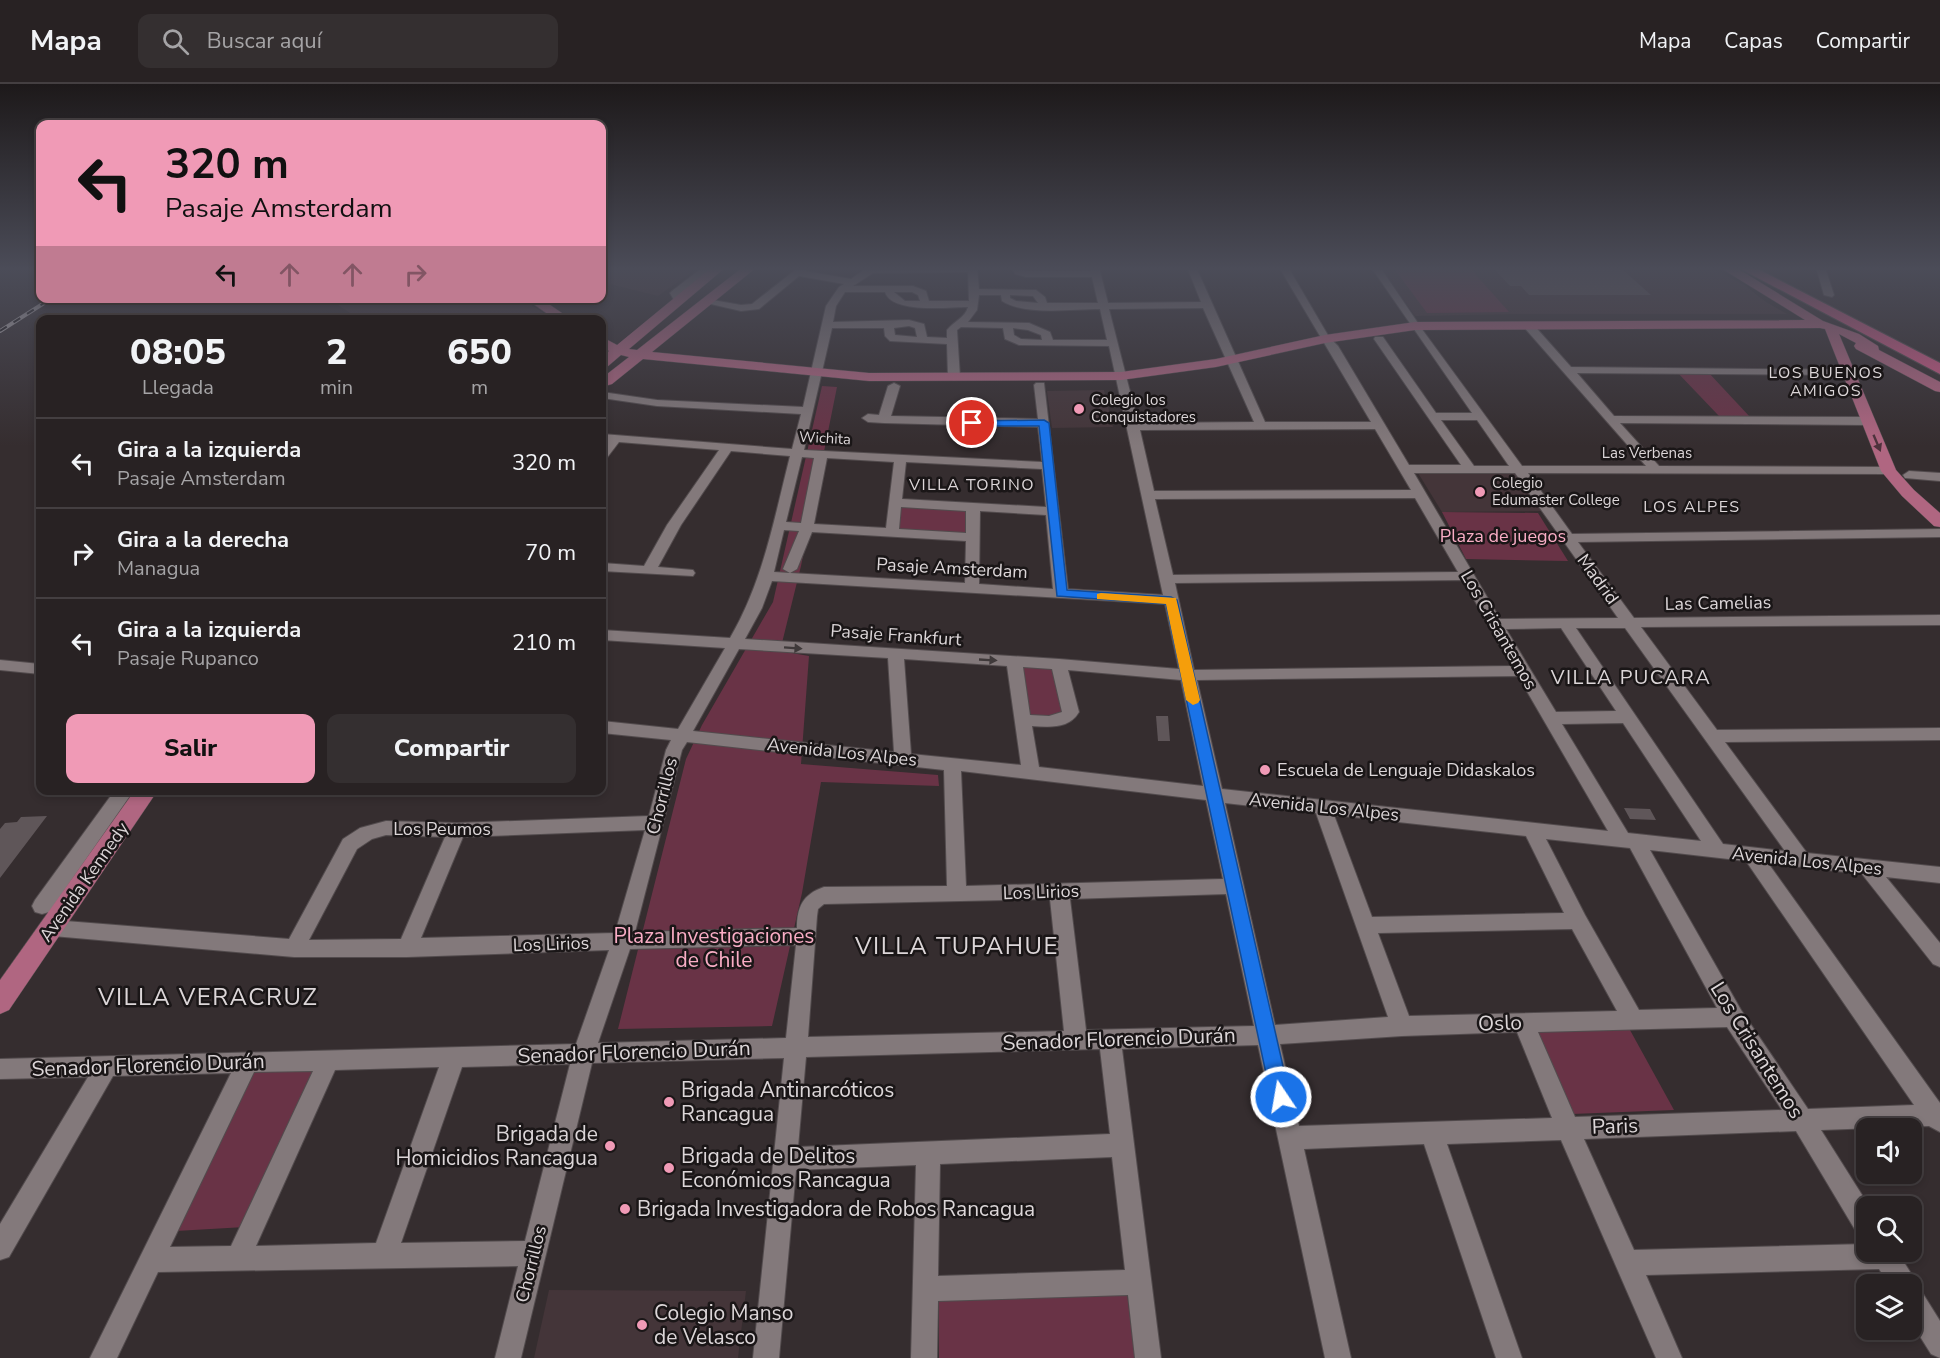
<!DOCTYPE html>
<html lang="es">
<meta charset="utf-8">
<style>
body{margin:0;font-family:"Nunito Sans",sans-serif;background:#342f30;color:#f1f3f6;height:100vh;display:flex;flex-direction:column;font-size:22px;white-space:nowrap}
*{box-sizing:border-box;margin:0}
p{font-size:20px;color:#a5a4a6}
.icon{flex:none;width:33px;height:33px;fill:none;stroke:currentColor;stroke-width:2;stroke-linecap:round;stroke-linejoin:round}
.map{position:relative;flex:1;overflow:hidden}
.details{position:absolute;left:36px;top:231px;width:570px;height:480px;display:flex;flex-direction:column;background:#282223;border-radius:12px;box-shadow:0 3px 9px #0003,0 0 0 2px #443f41}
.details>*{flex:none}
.guide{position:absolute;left:36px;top:36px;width:570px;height:183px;border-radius:12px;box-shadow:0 3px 9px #0003,0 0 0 2px #443f41;background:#f09ab6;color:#111;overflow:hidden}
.fabs{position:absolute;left:1856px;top:1034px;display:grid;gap:12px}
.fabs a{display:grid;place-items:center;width:66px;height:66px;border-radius:12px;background:#282223;box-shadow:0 3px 9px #0003,0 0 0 2px #443f41;font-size:30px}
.pin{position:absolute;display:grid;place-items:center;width:51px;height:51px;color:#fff;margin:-26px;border:3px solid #fff;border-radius:50%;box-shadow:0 2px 6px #0007}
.me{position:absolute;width:66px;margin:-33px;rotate:348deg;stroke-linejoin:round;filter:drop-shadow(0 0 4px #0008)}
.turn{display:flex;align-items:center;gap:21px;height:126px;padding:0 30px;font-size:27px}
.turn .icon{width:78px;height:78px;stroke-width:2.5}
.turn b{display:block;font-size:42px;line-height:51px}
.lanes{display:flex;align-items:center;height:57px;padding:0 30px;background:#0003;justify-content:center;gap:30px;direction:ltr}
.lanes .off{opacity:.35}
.eta{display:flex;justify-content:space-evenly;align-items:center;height:102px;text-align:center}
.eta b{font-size:36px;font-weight:800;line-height:42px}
.action{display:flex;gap:12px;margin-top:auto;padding:12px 30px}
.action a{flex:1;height:69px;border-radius:12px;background:#f09ab6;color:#111;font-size:24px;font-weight:800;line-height:69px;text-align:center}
.action a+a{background:#342f30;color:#f1f3f6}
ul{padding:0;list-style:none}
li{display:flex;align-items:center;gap:18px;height:90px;padding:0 30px;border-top:2px solid #443f41}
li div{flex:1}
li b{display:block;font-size:22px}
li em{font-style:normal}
header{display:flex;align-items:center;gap:36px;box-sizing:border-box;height:84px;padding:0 30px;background:#282223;border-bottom:2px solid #443f41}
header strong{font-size:28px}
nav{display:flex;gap:33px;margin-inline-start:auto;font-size:21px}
.search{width:420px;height:54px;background:#342f30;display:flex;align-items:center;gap:15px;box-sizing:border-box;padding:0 21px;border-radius:12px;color:#a5a4a6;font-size:22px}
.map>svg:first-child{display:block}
.built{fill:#443539}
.green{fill:#693346}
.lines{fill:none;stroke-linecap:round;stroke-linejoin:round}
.stream{stroke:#a46479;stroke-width:2}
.building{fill:#5f5659}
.minor-casing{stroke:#524b4d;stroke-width:2}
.major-casing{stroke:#524b4d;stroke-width:1}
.highway-casing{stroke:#524b4d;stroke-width:2}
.minor{fill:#83797b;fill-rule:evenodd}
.major{fill:#b06681;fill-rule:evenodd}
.highway{fill:#ce5985;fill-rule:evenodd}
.rail-casing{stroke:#c2bbbd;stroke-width:4}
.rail{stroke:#1a1617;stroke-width:2;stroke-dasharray:8;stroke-linecap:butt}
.oneway{fill:#4e323c}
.oneway2{fill:#3f393a}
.route{fill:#1a73e8;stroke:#114b97;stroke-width:1.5}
.slow{fill:#f59e0b}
.poi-dot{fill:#f09ab6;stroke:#1a1617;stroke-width:2}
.labels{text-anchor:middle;stroke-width:5;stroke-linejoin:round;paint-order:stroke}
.far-poi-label{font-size:15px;fill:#dcd6d8;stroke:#1a1617;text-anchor:start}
.far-street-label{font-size:15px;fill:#dcd6d8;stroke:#1a1617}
.far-neighbourhood-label{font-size:16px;letter-spacing:1.5px;fill:#dcd6d8;stroke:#1a1617}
.park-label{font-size:18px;fill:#f9adc5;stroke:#1a1617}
.street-label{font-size:18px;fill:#dcd6d8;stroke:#1a1617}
.poi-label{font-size:18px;fill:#dcd6d8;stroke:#1a1617;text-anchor:start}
.neighbourhood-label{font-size:20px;letter-spacing:1.5px;fill:#dcd6d8;stroke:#1a1617}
.near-park-label{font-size:21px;fill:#f9adc5;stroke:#1a1617}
.near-street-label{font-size:21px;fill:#dcd6d8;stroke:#1a1617}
.near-poi-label{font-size:21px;fill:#dcd6d8;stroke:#1a1617;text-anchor:start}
.near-neighbourhood-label{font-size:24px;letter-spacing:1.5px;fill:#dcd6d8;stroke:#1a1617}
</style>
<header>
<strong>Mapa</strong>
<div class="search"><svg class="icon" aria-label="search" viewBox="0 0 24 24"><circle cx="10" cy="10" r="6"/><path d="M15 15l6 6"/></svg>Buscar aquí</div>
<nav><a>Mapa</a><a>Capas</a><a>Compartir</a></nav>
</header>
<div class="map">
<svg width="1940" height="1274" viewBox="0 0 1940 1274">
<rect width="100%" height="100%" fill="#352d2f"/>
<g class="built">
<path d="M602 183H692L686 188 690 189 658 212 602 198Z"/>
<path d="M1380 183H1711L1744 201 1766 218 1787 230H1519L1415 232Z"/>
<path d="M329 215H522L553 235H359Z"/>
<path d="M1104 306 1113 343 1052 344 1047 307Z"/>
<path d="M1418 389H1517L1543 427 1442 428Z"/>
<path d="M549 1206 746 1207 738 1274H534Z"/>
</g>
<g class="green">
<path d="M1393 183H1469L1509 228 1427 229Z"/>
<path d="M1676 287 1708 288 1750 333 1719 332Z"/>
<path d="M822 302 837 303 801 482 780 567 809 572 801 680 938 691 939 702 821 698 802 809 772 942 618 945 686 675 702 641 773 518Z"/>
<path d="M904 421 967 425V450L901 447 899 445V423Z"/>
<path d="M1442 428 1538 429 1568 477 1466 475Z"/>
<path d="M1015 582H1058L1066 628 1059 638 1028 634Z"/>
<path d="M1625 937 1674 1026 1572 1030 1532 941Z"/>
<path d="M254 981H317L245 1143 176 1147Z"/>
<path d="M1126 1201 1135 1274H939V1207Z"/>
</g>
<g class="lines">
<path class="stream" d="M507 214 514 220"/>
</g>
<g class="building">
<path d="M1494 185H1622L1651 211H1529L1521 202H1510Z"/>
<path d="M1156 632H1168L1170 657H1158Z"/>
<path d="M1624 724 1650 725 1656 736 1630 735Z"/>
<path d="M47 732 0 794V745L5 739 17 738 21 733Z"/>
</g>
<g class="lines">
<defs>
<g id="minor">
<path d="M703 183H713L680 210 681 218H675L670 209 672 207Z"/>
<path d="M799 183H809L805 187 851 195 868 183H977L979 205 1036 206 1045 213 1047 219H1098L1092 193H1026L1015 190 1012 183H1022L1026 187H1090L1089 183H1099L1108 219 1201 218 1187 183H1196L1265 338H1371L1279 183H1288L1329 253 1338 262 1409 381H1461L1374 255 1375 253H1383L1436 329H1472L1371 183H1380L1424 248 1522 382H1646L1523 242V238H1531L1571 283 1864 286V290L1860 291 1577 289 1614 332 1868 333 1874 337 1868 341 1620 339 1659 382 1889 383 1893 384 1895 387 1893 390 1528 389 1572 450 1940 445V453L1578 458 1634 534 1940 531V541L1641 543 1717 646 1940 644V656L1725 658 1807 769 1940 783V799L1886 793 1940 859V883L1933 880 1862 790 1768 779 1940 1019V1048L1929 1042 1821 1046 1869 1122H1866V1152L1857 1149 1796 1047 1584 1055 1634 1166 1866 1160V1167H1897L1912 1191 1915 1203 1920 1205 1940 1237V1274L1931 1270 1911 1238V1200H1889L1879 1185 1646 1191 1682 1274H1656L1561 1056 1447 1060 1522 1274H1496L1424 1060 1304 1065 1351 1274H1325L1258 961 1122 965 1161 1274H1135L1128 1211 938 1217 937 1274H911L916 1081 796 1086 779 1274H753L784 974 592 979 521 1274H495L518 1182 158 1188 117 1274H90L231 989 113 992 9 1173 0 1176V1140L88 993 0 995V975L576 960 609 866 407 873H294L53 852 46 850 43 844 46 838 53 836 289 855 343 755 360 744 386 737 457 739 649 732 666 666 671 656 602 649V637L678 645 725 564 602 556V546L730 554C763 498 774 435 790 372L731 367 681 441 658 483 693 486 695 489 693 492 602 487V479L644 482 667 441 719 366 619 358 606 375 602 376V364L607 357 602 356V350L792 365 801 330 657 322 602 314V308L657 316 803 323 826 222 839 203 844 200 799 192 759 225 741 227 702 218 707 215 741 221 752 220ZM968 188 969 217H929L926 207 913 202H853L873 189ZM845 208H885C892 230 948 223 968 223 965 234 954 237 947 246V254L927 253 924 240 909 236 833 238 836 222ZM894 208H912L918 211 920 217H905ZM979 211H1001L1002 217C1025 232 1072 225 1100 225L1107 256H1053L1050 248 1029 239 968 238 977 226ZM1010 211 1033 212 1038 219 1016 217 1010 214ZM1203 224 1254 338 1138 339 1109 225ZM909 242 915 244 917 253 895 251 894 244ZM961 243 1003 244 1005 255 1019 261 1109 262 1163 511 1068 505 1044 299H1036L1034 301 1038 335 891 332 900 302 894 299 888 302 879 331 868 330 862 334 868 338 884 339 1038 343 1042 378 804 366 832 244H884L885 252 890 257 947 260 948 293 954 296 960 293 957 246ZM1013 244 1028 246 1041 251 1042 256 1021 255 1014 251ZM1441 336H1477L1509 382H1474ZM1375 345 1411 406 1154 407 1140 346ZM802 373 814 374 801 439 786 438ZM827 374 894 378 886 444 814 440ZM906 378 1042 385 1046 423 902 415ZM1414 389H1515L1618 534 1500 535ZM1415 414 1458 488 1173 491 1155 415ZM901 423 966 427V449L899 445ZM980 427 1046 431 1053 505 979 500ZM784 446 799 447 783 485 790 489 774 488ZM812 448 966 457 965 499 790 489 797 485ZM1463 496 1512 582 1194 586 1175 499ZM772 497 1165 520 1179 585 1059 575 745 555 762 524ZM1561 544 1616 627 1556 628 1506 545ZM1576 544H1625L1785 767 1723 760ZM739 565 888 574 894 668 693 647ZM904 575 1007 582 1021 681 911 670ZM1023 583 1052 585 1062 628 1049 632 1030 631ZM1068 586 1181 596 1203 702 1039 683 1032 642C1050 643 1069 645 1079 628ZM1518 592 1608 747 1222 705 1197 596ZM1623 639 1701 757 1628 749 1562 640ZM687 658 944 686 947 802 824 803C803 810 797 823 797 844L635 848 682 666ZM961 687 1206 716 1223 795 966 802ZM1225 719 1316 729 1388 933 1275 941ZM1334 731 1526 752 1564 829 1372 833ZM645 746 615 849 421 854 463 753ZM386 751 445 753 401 855 309 856 357 765 372 755ZM1546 755 1630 764 1717 924 1639 926 1585 831ZM1650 766 1746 777 1914 1021 1808 1025 1741 926ZM1226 810 1254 942 1086 946 1070 815ZM1050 815 1064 947 808 953 817 832 818 825 824 820ZM1572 845 1617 927 1409 932 1378 849ZM796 861 786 954 598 959 630 865ZM1727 943 1782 1026 1575 1033 1538 948ZM1517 948 1552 1034 1299 1042 1280 960 1402 952ZM1100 965 1110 1050 798 1063 806 973ZM570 980 525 1157 401 1159 462 983ZM439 983 376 1159 256 1162 335 986ZM313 987 231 1162 170 1163 254 988ZM1112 1073 1125 1186 938 1192 940 1080Z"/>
<path d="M1816 183H1825L1834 211 1832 213 1824 211Z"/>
<path d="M1909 387 1940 389V397L1905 394 1903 391Z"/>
<path d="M0 576 40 580V590L0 586Z"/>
<path d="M115 706H134L49 828 42 830 35 828 32 822 35 816Z"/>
</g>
<g id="major">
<path d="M712 183H726L629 265 637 266 743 183H757L652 268 869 289 1121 288 1216 275 1325 251 1415 238 1805 236 1719 183H1735L1823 237 1859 250 1878 262 1879 266 1940 298V308L1935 307 1856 265 1854 262 1856 259 1839 250 1896 386 1914 406 1940 429V443L1934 442 1902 412 1881 387 1825 245 1820 244 1415 246 1325 259 1216 283 1121 296 869 297 643 275 612 300 602 303V294L629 273 621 271 607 283 602 284V274L609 267 602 262V253L617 261Z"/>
<path d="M525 214H540L572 236H556Z"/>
<path d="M135 706H158L9 926 0 930V896Z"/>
</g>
<path id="highway" d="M1737 183H1754L1940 279V290Z"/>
</defs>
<use href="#minor" class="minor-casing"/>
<use href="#major" class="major-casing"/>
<use href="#highway" class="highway-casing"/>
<use href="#minor" class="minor"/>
<use href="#major" class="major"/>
<use href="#highway" class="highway"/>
<defs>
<path id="rail" d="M0 247 52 214"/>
</defs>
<use href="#rail" class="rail-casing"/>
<use href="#rail" class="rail"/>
</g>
<defs><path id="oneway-solid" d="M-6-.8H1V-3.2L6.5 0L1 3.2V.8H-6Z" transform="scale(1.5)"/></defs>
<use class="oneway" href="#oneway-solid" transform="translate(1877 359) rotate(67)"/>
<g class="oneway2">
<use href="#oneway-solid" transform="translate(793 564) rotate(4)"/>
<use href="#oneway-solid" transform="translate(988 576) rotate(3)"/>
</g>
<linearGradient id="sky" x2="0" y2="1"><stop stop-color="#1d191a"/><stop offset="0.51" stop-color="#4b4c58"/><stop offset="1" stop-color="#4b4c58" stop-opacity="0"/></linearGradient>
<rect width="1940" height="362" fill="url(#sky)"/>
<path class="route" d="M1044 336 1049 339 1067 506 1171 513 1177 516 1290 1013 1287 1019 1281 1022 1274 1019 1271 1013 1166 520 1057 512 1039 342H972L968 339 972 337Z"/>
<path class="slow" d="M1101 509 1176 514 1200 616 1198 619 1193 621 1186 616 1166 520 1097 515V510Z"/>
<g class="poi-dot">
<circle cx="1079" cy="325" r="6"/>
<circle cx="1480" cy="408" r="6"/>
<circle cx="1265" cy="686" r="6"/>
<circle cx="669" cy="1018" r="6"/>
<circle cx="610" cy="1062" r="6"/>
<circle cx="669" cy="1084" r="6"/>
<circle cx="625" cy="1125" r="6"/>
<circle cx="642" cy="1241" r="6"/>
</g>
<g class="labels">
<g class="far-poi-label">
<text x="1091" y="321">Colegio los<tspan x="1091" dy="17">Conquistadores</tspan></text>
<text x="1492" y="404">Colegio<tspan x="1492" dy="17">Edumaster College</tspan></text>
</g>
<g class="far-street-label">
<text transform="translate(825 354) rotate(3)" y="5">Wichita</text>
<text x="1647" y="374">Las Verbenas</text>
</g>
<g class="far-neighbourhood-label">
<text x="1826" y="294">LOS BUENOS<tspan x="1826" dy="18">AMIGOS</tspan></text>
<text x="972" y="406">VILLA TORINO</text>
<text x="1692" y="428">LOS ALPES</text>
</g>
<g class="park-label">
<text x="1503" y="458">Plaza de juegos</text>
</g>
<g class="street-label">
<text transform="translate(952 484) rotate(3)" y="6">Pasaje Amsterdam</text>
<text transform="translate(1598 495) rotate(54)" y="6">Madrid</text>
<text transform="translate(1718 519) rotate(-1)" y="6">Las Camelias</text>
<text transform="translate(1499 546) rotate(60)" y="6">Los Crisantemos</text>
<text transform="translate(896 551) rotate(4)" y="6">Pasaje Frankfurt</text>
<text transform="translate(842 668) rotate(6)" y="6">Avenida Los Alpes</text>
<text transform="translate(662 712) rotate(-76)" y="6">Chorrillos</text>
<text transform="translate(1324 723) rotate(6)" y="6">Avenida Los Alpes</text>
<text x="442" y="751">Los Peumos</text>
<text transform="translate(1807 777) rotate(6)" y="6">Avenida Los Alpes</text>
<text transform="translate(84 798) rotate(-55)" y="6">Avenida Kennedy</text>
<text transform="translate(1041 808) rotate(-2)" y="6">Los Lirios</text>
<text transform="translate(551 860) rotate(-2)" y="6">Los Lirios</text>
<text transform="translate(531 1180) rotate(-76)" y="6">Chorrillos</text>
</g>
<g class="poi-label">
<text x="1277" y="692">Escuela de Lenguaje Didaskalos</text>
</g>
<g class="neighbourhood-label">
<text x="1631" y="600">VILLA PUCARA</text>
</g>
<g class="near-park-label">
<text x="714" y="859">Plaza Investigaciones<tspan x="714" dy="24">de Chile</tspan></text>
</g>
<g class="near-street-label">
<text transform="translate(1500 939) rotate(-2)" y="7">Oslo</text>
<text transform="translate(1119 955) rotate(-2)" y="7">Senador Florencio Durán</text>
<text transform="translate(1757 966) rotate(58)" y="7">Los Crisantemos</text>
<text transform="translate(634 968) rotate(-2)" y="7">Senador Florencio Durán</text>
<text transform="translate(148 981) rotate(-2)" y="7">Senador Florencio Durán</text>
<text transform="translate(1615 1042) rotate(-2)" y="7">Paris</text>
</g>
<g class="near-poi-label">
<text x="681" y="1013">Brigada Antinarcóticos<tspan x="681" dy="24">Rancagua</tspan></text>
<text x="598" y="1057" text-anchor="end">Brigada de<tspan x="598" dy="24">Homicidios Rancagua</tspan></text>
<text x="681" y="1079">Brigada de Delitos<tspan x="681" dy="24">Económicos Rancagua</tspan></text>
<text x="637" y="1132">Brigada Investigadora de Robos Rancagua</text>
<text x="654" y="1236">Colegio Manso<tspan x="654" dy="24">de Velasco</tspan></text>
</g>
<g class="near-neighbourhood-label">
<text x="957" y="870">VILLA TUPAHUE</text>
<text x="208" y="921">VILLA VERACRUZ</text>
</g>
</g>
</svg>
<div class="fabs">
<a><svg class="icon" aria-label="sound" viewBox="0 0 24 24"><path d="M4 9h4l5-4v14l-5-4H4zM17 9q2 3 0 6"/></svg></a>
<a><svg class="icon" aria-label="search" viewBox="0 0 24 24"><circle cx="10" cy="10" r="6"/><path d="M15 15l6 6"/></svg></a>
<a><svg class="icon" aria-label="layers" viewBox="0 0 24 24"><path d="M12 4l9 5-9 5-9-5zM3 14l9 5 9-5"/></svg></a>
</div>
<div class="pin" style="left:972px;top:339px;background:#d93025"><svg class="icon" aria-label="arrive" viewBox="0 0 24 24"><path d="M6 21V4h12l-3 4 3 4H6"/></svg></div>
<svg class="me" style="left:1281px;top:1013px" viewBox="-20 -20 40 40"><circle r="17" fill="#1a73e8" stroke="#fff" stroke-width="3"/><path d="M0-11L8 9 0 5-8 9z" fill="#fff"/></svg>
<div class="guide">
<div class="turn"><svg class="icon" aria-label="left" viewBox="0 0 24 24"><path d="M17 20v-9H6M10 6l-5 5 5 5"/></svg><div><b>320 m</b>Pasaje Amsterdam</div></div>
<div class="lanes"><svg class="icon" aria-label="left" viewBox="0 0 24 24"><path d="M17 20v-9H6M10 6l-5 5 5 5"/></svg><svg class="icon off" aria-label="ahead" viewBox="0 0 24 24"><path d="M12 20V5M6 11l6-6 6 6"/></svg><svg class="icon off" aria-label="ahead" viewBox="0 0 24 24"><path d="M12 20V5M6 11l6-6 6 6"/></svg><svg class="icon off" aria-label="right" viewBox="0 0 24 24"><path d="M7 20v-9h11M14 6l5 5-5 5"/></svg></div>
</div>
<section class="details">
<div class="eta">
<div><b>08:05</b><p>Llegada</p></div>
<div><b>2</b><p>min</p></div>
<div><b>650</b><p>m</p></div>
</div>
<ul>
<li><svg class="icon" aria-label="left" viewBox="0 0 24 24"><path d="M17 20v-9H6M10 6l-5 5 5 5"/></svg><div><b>Gira a la izquierda</b><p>Pasaje Amsterdam</p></div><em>320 m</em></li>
<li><svg class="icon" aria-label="right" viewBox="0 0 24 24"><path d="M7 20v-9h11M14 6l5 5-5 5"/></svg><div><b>Gira a la derecha</b><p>Managua</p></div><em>70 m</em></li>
<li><svg class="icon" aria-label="left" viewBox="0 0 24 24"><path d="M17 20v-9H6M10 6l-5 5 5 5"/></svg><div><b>Gira a la izquierda</b><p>Pasaje Rupanco</p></div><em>210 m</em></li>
</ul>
<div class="action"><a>Salir</a><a>Compartir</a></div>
</section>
</div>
